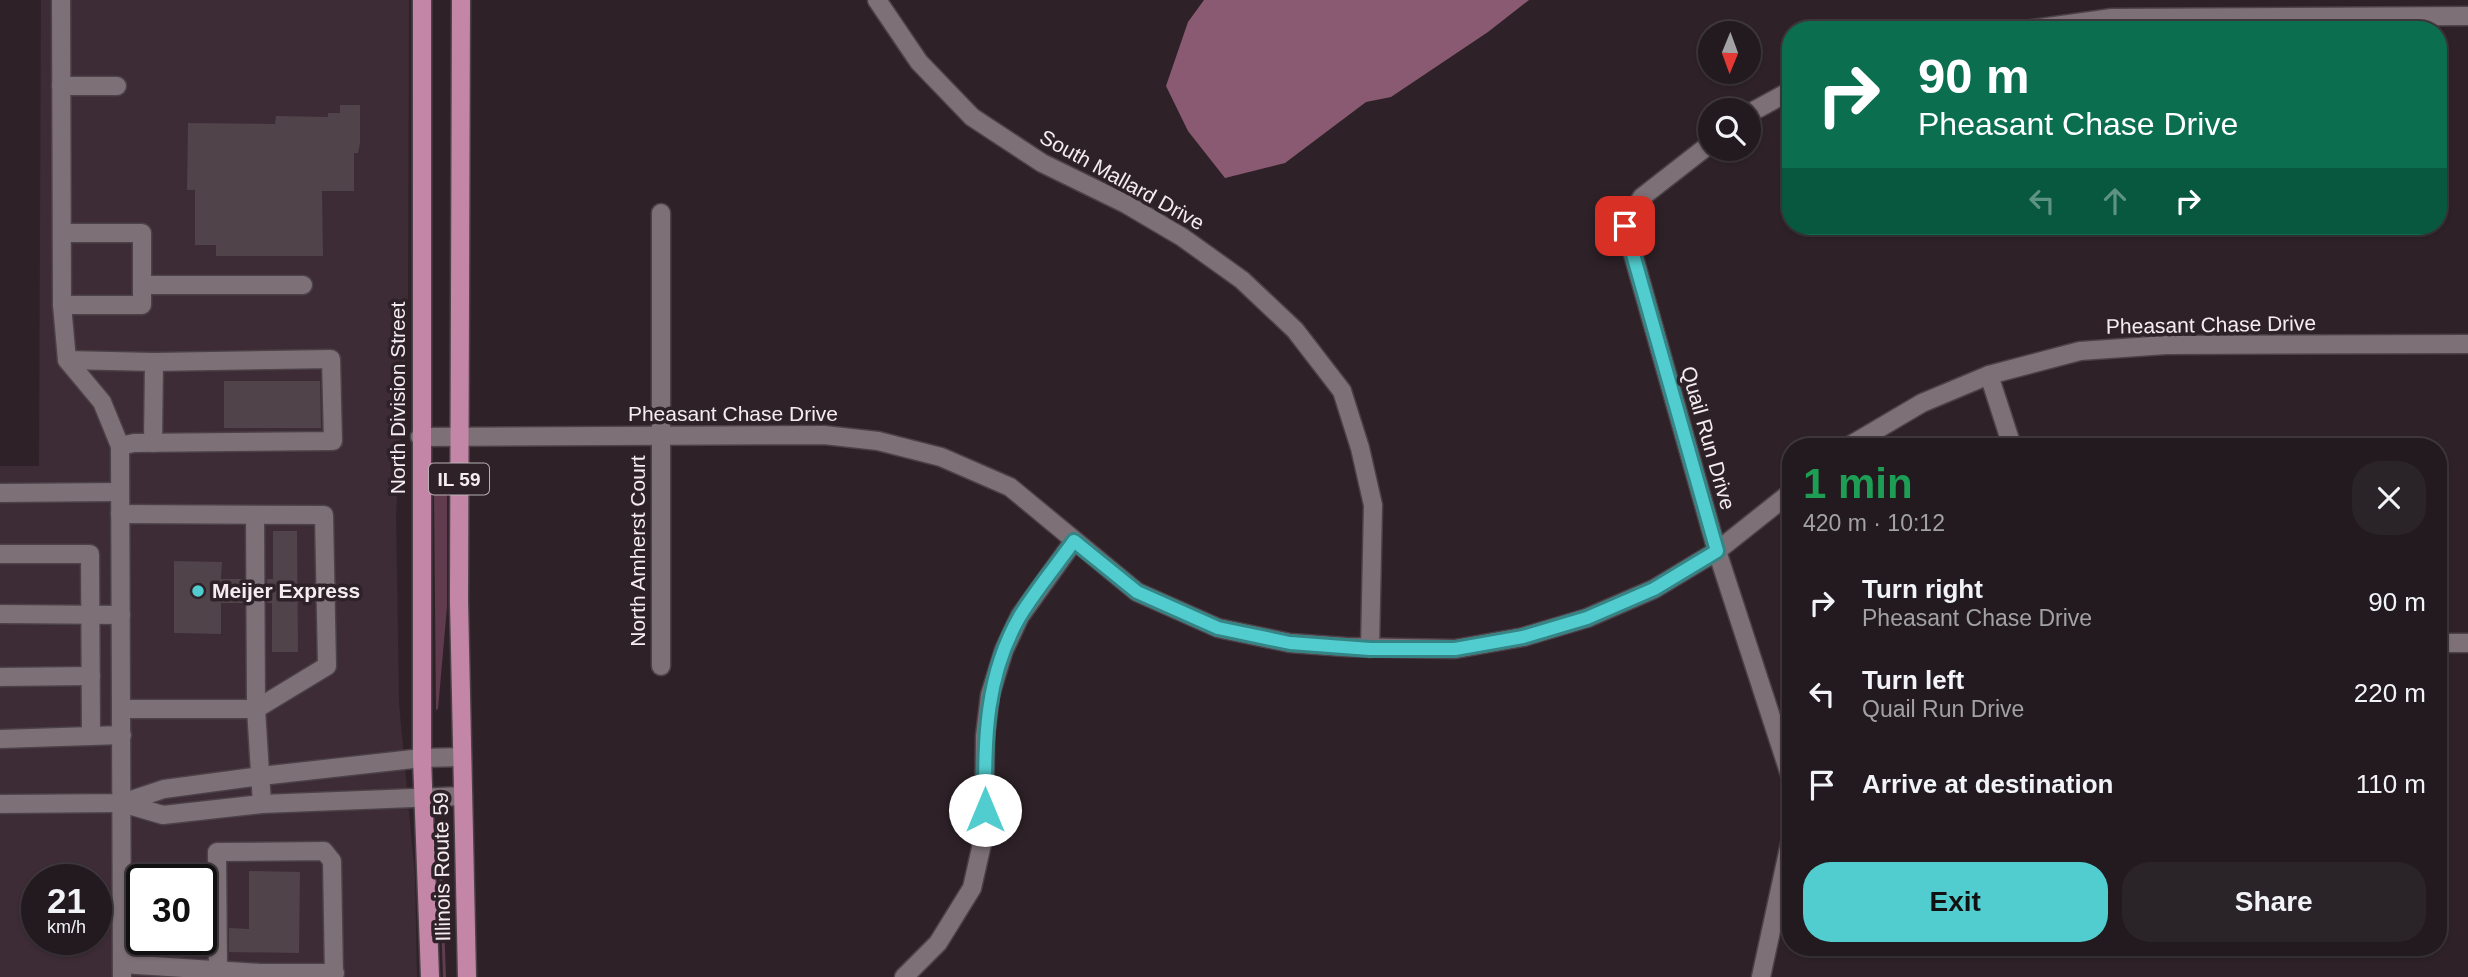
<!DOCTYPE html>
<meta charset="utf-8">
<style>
body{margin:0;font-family:Arial,sans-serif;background:#2a2327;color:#f1f3f6;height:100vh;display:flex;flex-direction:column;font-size:26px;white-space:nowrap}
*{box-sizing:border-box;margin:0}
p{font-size:23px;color:#a2a1a4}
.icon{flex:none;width:38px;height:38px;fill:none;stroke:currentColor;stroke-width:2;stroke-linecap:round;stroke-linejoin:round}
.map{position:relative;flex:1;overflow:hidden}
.sheet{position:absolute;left:1782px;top:438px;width:665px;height:518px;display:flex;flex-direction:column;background:#221a1e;border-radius:28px;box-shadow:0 2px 5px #0004,0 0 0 2px #3f383c}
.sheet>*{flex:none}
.banner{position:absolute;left:1782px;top:21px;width:665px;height:214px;border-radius:28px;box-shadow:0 2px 5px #0004,0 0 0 2px #3f383c;background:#0b6e4f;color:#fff;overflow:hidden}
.needle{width:46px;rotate:181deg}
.tools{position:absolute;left:1698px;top:21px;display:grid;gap:14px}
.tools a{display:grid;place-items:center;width:63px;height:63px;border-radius:50%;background:#221a1e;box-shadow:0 2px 5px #0004,0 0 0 2px #3f383c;font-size:35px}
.speed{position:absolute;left:21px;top:864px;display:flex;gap:14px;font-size:35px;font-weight:700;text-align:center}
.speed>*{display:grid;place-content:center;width:91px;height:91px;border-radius:50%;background:#221a1e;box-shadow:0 2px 5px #0004,0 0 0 2px #3f383c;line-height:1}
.speed small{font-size:18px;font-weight:400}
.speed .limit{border:4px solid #111;border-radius:10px;background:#fff;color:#111}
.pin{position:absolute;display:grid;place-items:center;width:60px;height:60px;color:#fff;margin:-30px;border-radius:14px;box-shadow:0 4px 10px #0006}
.me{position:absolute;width:77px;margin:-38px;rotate:0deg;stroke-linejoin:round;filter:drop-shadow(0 0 5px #0008)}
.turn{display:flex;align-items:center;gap:24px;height:147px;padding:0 21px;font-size:32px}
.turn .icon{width:91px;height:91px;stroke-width:2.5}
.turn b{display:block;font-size:49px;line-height:60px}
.lanes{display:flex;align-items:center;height:66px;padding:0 21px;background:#0003;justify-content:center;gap:35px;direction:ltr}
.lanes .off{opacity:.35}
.round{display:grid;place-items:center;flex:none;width:74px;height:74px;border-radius:28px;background:#2a2327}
.overview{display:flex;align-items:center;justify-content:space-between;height:119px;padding:0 21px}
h1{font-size:42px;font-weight:700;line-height:52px;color:#1e9e55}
.action{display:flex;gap:14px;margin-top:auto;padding:14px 21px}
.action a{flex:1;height:80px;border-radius:28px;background:#52cdcf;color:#111;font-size:28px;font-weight:700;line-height:80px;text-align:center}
.action a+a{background:#2a2327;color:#f1f3f6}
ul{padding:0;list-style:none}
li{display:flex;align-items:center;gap:21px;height:91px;padding:0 21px}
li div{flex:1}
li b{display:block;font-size:26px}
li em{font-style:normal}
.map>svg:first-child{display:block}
.built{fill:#3d2c35;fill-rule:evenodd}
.green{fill:#613c4f}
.water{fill:#8a5a73}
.building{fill:#50434a}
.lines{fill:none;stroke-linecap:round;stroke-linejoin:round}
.minor-casing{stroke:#4b4147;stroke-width:21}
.major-casing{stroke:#4b4147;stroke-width:21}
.minor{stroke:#7d7076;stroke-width:18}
.major{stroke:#c486a7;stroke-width:18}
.route-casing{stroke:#358587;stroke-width:18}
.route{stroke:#52cdcf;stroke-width:12}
.poi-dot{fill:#52cdcf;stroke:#2e2228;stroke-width:2.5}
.labels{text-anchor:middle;stroke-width:7;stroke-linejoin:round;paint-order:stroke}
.shield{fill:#2e2228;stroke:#b9afb4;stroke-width:2}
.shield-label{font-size:19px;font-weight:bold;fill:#f4ecf0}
.street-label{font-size:21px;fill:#f4ecf0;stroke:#2e2228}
.poi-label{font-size:21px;font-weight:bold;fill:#f4ecf0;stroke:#2e2228;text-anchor:start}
</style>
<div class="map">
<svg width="2468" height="977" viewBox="0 0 2468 977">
<rect width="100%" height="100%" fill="#2e2228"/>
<path class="built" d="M41 0H409L408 310 396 514 399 703 415 877 417 977H0V466H39ZM37 880H96V940H37ZM142 880H201V940H142Z"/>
<g class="green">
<path d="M438 470H447V607L438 709 436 710 434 490Z"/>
<path d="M438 841H441L446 977H443Z"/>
</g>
<path class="water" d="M1204 0H1529L1488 32 1391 97 1366 102 1285 163 1225 178 1188 131 1166 86 1188 22Z"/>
<g class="building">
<path d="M340 105H360V143L358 153H354V191H322L323 256H216V245H195V190H187L188 123 275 124 276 116 328 117V113H340Z"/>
<path d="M224 381H320L321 428H224Z"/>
<path d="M273 531H297L298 652H272V603H267V579H273Z"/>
<path d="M174 561 222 562 221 579H244V603H221V634L174 633Z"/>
<path d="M249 871 300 872 299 953 229 952V928L249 929Z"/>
<rect x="201" y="928" width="5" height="23"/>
</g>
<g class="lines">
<defs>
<g id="minor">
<path d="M61 0 62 305 67 360 102 402 120 446"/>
<path d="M877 0 919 62 972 117 1042 163 1126 204 1182 237 1242 280 1295 330 1342 391 1360 448 1373 505 1370 648"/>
<path d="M2026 30 2112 18 2468 16"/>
<path d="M61 86H117"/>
<path d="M1748 114 1790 91"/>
<path d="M1710 144 1642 197 1625 226 1717 551 1790 775"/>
<path d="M661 213V666"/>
<path d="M62 233H142V305H62"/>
<path d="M142 285H303"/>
<path d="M67 360 154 362 331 359 333 441 134 443 120 446 122 977"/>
<path d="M1989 375 2012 446"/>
<path d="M420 437 824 435 878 441 941 457 1010 487 1137 592 1218 628 1290 643 1346 647 1455 649 1523 637 1587 618 1654 589 1717 551 1790 493"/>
<path d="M153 443 154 362"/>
<path d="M1849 446 1922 403 1989 375 2080 351 2166 345 2468 344"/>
<path d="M0 493 120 492"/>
<path d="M120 514 324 515 327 666 256 709"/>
<path d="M255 515 256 709"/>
<path d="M0 554H90L91 736"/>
<path d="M0 614 121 615"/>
<path d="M2438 643H2468"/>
<path d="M0 677 91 676"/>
<path d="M121 709H256L262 804"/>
<path d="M0 739 122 735"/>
<path d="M122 803 163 815 262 804 463 796"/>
<path d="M0 804 122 803 164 789 261 776 422 758 462 757"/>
<path d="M122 964 260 973H335"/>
<path d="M218 970 217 852 324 851 332 861 334 977"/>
<path d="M904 977 938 943 972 888 984 835 985 736 990 695 1004 650 1020 616 1074 541"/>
<path d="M1761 977 1790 843"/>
</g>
<g id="major">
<path d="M422 0V758L430 977"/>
<path d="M461 0 459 601 467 977"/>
</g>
</defs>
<use href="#minor" class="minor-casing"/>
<use href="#major" class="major-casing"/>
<use href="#minor" class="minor"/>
<use href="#major" class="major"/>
</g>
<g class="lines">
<defs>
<path id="route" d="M985 810C985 742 984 678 1020 616 1036 590 1056 566 1074 541L1137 592 1218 628 1290 643 1370 649H1455L1523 637 1587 618 1654 589 1717 551 1625 226"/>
</defs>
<use href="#route" class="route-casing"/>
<use href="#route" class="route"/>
</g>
<circle class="poi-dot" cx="198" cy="591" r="7"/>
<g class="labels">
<rect class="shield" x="429" y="463.5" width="60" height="31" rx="5"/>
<g class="shield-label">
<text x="459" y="486">IL 59</text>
</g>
<g class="street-label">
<text transform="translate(1122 180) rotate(29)" y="7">South Mallard Drive</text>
<text transform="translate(2211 325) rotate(-1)" y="7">Pheasant Chase Drive</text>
<text transform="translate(398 398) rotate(-90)" y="7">North Division Street</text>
<text x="733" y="421">Pheasant Chase Drive</text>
<text transform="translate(1708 438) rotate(74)" y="7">Quail Run Drive</text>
<text transform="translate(638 551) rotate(-90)" y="7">North Amherst Court</text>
<text transform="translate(442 867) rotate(-91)" y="7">Illinois Route 59</text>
</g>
<g class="poi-label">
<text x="212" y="598">Meijer Express</text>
</g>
</g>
</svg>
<div class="tools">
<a><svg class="needle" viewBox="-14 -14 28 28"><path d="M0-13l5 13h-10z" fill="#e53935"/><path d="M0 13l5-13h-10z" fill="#a2a1a4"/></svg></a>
<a><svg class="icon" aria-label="search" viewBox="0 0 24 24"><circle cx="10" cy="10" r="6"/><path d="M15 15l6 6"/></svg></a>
</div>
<div class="speed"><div>21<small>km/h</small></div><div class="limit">30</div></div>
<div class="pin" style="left:1625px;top:226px;background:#d93025"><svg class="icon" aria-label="arrive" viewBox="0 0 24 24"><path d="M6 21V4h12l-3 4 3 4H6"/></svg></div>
<svg class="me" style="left:985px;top:810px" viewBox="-20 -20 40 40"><circle r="19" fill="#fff"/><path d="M0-13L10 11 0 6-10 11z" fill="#52cdcf"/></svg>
<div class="banner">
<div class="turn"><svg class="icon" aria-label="right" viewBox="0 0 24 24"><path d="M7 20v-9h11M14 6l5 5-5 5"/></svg><div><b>90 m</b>Pheasant Chase Drive</div></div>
<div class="lanes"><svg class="icon off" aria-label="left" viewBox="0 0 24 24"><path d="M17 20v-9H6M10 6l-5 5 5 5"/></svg><svg class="icon off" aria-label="ahead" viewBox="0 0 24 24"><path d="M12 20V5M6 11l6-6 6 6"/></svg><svg class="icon" aria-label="right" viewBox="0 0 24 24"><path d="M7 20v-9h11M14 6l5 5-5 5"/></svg></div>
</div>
<section class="sheet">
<div class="overview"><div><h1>1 min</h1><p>420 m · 10:12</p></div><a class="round"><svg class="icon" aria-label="close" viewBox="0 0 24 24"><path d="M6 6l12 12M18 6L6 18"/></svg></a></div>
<ul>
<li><svg class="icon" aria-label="right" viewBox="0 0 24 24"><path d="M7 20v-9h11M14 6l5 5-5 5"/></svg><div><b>Turn right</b><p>Pheasant Chase Drive</p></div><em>90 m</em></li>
<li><svg class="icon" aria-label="left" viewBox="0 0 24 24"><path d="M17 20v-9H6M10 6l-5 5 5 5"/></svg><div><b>Turn left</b><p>Quail Run Drive</p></div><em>220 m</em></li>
<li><svg class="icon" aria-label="arrive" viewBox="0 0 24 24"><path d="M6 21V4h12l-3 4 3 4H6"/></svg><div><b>Arrive at destination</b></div><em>110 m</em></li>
</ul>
<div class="action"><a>Exit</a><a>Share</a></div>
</section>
</div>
